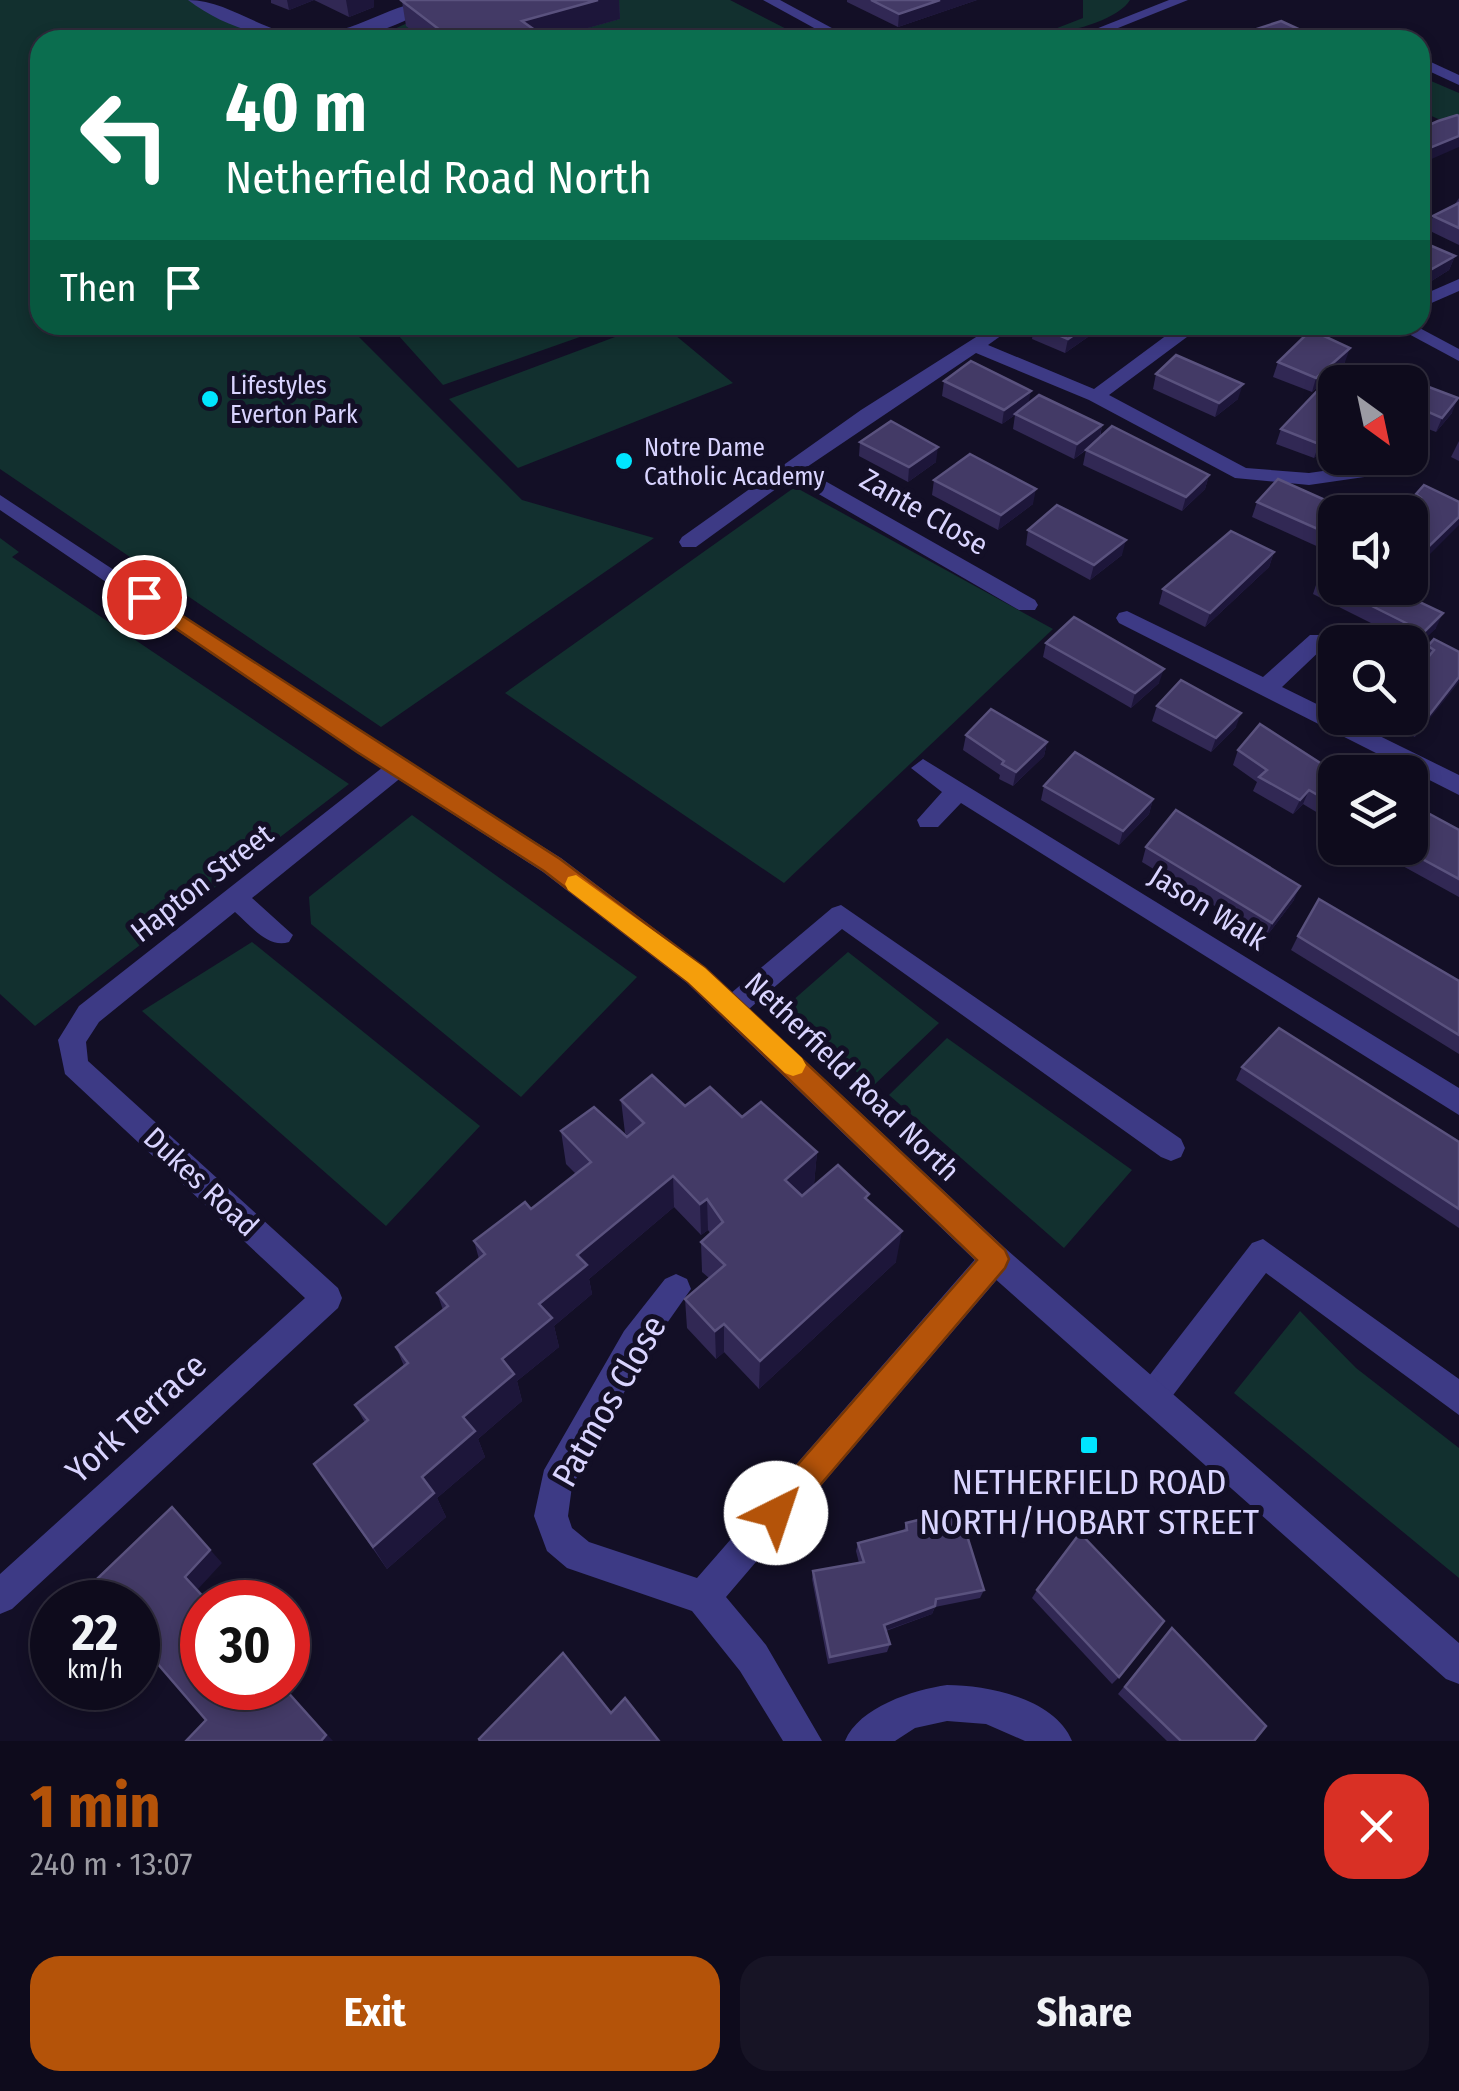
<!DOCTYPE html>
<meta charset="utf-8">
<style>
body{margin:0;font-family:"Fira Sans Condensed",sans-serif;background:#171425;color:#f1f3f6;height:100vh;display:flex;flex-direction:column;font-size:38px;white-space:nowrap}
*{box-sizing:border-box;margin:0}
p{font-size:32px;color:#9b9ba3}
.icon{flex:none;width:55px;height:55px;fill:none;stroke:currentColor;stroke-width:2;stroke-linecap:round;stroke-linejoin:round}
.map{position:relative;height:1741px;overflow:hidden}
.side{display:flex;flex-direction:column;background:#0e0b1c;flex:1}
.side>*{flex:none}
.top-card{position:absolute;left:30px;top:30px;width:1400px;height:305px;border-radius:30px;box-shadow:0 5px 15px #0003,0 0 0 2px #2e2b3b;background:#0b6e4f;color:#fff;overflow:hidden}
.needle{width:65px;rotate:147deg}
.controls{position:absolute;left:1318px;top:365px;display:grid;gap:20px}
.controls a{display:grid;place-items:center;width:110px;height:110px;border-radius:20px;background:#0e0b1c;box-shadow:0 5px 15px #0003,0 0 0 2px #2e2b3b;font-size:50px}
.speed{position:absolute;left:30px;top:1580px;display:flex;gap:20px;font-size:50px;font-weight:700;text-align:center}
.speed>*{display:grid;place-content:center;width:130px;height:130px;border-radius:50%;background:#0e0b1c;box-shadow:0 5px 15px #0003,0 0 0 2px #2e2b3b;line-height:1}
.speed small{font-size:25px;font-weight:400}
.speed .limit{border:15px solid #d22;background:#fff;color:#111}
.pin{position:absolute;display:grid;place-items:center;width:85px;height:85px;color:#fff;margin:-42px;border:5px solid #fff;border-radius:50%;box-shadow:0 2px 10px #0007}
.me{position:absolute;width:110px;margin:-55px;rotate:41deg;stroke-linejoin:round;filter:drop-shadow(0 0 8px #0008)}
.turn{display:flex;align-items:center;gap:35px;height:210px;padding:0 30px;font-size:45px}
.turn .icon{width:130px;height:130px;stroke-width:2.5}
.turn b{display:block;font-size:70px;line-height:85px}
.then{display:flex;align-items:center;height:95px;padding:0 30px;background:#0003;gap:20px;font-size:38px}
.round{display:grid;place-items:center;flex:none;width:105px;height:105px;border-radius:30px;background:#171425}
.headline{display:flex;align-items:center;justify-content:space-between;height:170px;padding:0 30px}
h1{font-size:60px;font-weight:700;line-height:75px;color:#b45309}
.primary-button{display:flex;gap:20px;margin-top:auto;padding:20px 30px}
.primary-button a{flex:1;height:115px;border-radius:30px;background:#b45309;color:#fff;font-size:40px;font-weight:700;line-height:115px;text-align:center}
.primary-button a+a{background:#171425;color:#f1f3f6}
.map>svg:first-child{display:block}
.green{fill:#12302f}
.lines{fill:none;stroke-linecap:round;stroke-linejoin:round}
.minor{fill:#3d3a85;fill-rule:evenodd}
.tertiary{fill:#3d3a85;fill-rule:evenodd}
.wall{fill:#312854}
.shaded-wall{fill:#1d163a}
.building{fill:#433a66;stroke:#5a527e;stroke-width:2.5}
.route{fill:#b45309;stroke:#753606;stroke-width:2.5}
.slow{fill:#f59e0b}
.poi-dot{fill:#00e5ff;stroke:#130f26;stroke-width:4}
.labels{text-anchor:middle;stroke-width:10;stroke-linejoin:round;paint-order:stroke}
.far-poi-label{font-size:25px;fill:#d9d4ff;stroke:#130f26;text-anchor:start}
.street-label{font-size:30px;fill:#d9d4ff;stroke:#130f26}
.near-street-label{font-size:35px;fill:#d9d4ff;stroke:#130f26}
.near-poi-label{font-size:35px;fill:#d9d4ff;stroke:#130f26}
</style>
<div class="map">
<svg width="1459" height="1741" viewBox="0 0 1459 1741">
<rect width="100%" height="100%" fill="#130f26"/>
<g class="green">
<path d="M0 0H189L285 39 303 40H40V325H359L351 329 522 500 654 538 381 727 0 469Z"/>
<path d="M458 0H730L808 40H348L392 30Z"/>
<path d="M1083 0H1130C1119 19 1069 34 1047 32L1083 18Z"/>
<path d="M1431 81 1459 93V128L1420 111V83Z"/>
<path d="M389 325H614L443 385Z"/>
<path d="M647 325H663L733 383 518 468 449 399Z"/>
<path d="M795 487 1053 629 784 883 505 693Z"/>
<path d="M0 538 19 552 12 557 349 784 35 1026 0 994Z"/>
<path d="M412 815 637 977 521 1097 311 924 309 897Z"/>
<path d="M252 942 480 1126 386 1226 142 1011Z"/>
<path d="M848 952 939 1023 873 1086 783 1009Z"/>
<path d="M947 1038 1132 1170 1064 1248 889 1095Z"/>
<path d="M1300 1311 1356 1368 1459 1448V1578L1234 1393Z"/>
</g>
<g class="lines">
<g class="minor">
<path d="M188 0C229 0 263 34 305 35 355 36 393 0 438 0 369 55 257 53 188 0Z"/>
<path d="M1169 0H1188L1088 40H1068Z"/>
<path d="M1420 57 1459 75V85L1420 67Z"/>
<path d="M1459 279V291L1420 308V296Z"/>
<path d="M995 325H1016L988 345 1094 389 1179 326H1191V334L1109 395 1246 468 1309 473 1399 460 1409 466 1399 472 1309 485 1235 478 1089 400 976 353 804 469 1035 600 1038 605 1035 610H1019L791 478 696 547H682L679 542 682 537 861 410Z"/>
<path d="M1127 611 1263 677 1310 635H1326L1329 640 1326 645 1282 687 1335 713V718H1343L1459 775V795L1119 623 1116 618 1119 613Z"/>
<path d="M400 757 408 760 412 766 408 772 252 898 293 935 289 942C268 949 250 925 235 912L99 1022 86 1042 88 1061 338 1288 342 1298 338 1308 12 1609 0 1614V1574L305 1298 65 1074 58 1040 79 1006 392 760Z"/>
<path d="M923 759 1459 1088V1115L961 803 938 827H920L917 820 942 792 911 768Z"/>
<path d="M841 905 1181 1139 1185 1148 1181 1157 1171 1161 1161 1157 842 929 742 1015 733 1018 724 1015 720 1007 724 999 832 908Z"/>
<path d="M1263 1239 1459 1379V1415L1266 1273 1164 1407 1153 1412 1142 1407 1137 1396 1142 1385 1252 1243Z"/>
<path d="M995 1245 1006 1249 1010 1259 1006 1269 726 1597 766 1645 822 1741H783L740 1671 692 1611 567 1568 547 1551 534 1516 544 1470 624 1331 665 1279 676 1274 687 1279 691 1289 646 1353 572 1486 568 1516 572 1528 589 1542 697 1578 984 1249Z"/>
<path d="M947 1685C988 1685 1055 1699 1072 1741H1025L986 1724 947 1721 915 1728 895 1741H845C859 1707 913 1690 947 1685Z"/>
</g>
<g class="tertiary">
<path d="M763 0H780L854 40H836Z"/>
<path d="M1392 325H1414L1459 349V361Z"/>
<path d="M0 495 372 740 561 858 705 967 1006 1249 1459 1643V1684L1446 1679 984 1269 687 983 543 872 356 752 0 510Z"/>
</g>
</g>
<g class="wall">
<path d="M271 0H374V7L349 17 314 0 289 10 271 3Z"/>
<path d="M407 0H619L620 19 548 39 549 40H424L406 26 402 1Z"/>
<path d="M847 0H977L898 27 847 2Z"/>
<path d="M1459 198V245L1428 230 1433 216 1455 204Z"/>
<path d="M1420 241 1455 256 1449 270 1425 285 1420 283Z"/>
<path d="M1034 325H1105L1065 353 1032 339Z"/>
<path d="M1278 362H1345L1312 392 1273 377Z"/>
<path d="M1156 374 1238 399 1215 417 1153 389Z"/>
<path d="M944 381 1102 425 1100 438 1209 475 1205 489 1182 511 1083 465 1086 450 1089 448 1074 459 1013 429 1015 415 1002 424 942 396Z"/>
<path d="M1410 382 1452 413 1436 432 1410 422Z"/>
<path d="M1281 429 1335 437 1314 458 1276 444Z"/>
<path d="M1459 441V461L1451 457Z"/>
<path d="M860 442 936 462 908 482 859 456Z"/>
<path d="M934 480 1033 504 998 530 932 495Z"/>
<path d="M1416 494 1459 502 1417 567 1410 564V513L1412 511 1410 509Z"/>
<path d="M1257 502 1335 538 1323 549 1252 517Z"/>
<path d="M1028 530 1122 555 1090 580 1026 545Z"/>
<path d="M1274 552 1269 567 1205 627 1159 604 1163 589Z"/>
<path d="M1318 579 1436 628 1417 646 1313 594Z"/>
<path d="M1046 643 1159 683 1131 708 1043 657Z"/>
<path d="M1428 646 1459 652 1415 737 1375 718H1410V658L1422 665 1424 663 1421 661Z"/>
<path d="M1157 706 1236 727 1211 752 1152 721Z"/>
<path d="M966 735 1047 742 1044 756 1013 786 999 779 1000 775 963 750Z"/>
<path d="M1238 750 1327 767 1329 762 1335 772V819L1333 822 1303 804 1293 814 1253 791 1257 782 1233 765Z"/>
<path d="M1044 786 1153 799 1149 814 1119 845 1041 800Z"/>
<path d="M1459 830V897L1381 854 1384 848H1410Z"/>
<path d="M1146 847 1294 900 1266 937 1142 862Z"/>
<path d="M1298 936 1459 981V1054L1291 950Z"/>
<path d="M1242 1067 1459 1142V1228L1236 1080Z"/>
<path d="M621 1100 685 1106 742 1117 817 1152 814 1184 801 1195 868 1201 896 1262 759 1389 724 1352 716 1359 687 1328 685 1299 709 1278 702 1272 701 1242 710 1233 708 1230 701 1235 674 1207 589 1279 592 1294 554 1326 559 1347 517 1381 522 1401 478 1439 485 1457 437 1498 446 1517 387 1569 314 1464 365 1423 355 1405 404 1366 396 1347 443 1310 437 1293 479 1259 474 1241 531 1209 576 1174 566 1164 561 1131 628 1136 625 1133Z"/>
<path d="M906 1523 984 1590 980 1598 935 1607 932 1614 886 1631 890 1644 887 1652 828 1664 812 1579 813 1571 859 1563 856 1551 858 1543 904 1531Z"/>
<path d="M1037 1590 1119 1677 1112 1684 1032 1598Z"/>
<path d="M1165 1636 1254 1741H1167L1118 1694Z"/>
</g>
<g class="shaded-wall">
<path d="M287 0H314L289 10Z"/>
<path d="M346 0H374V7L349 17Z"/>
<path d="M598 0H619L620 19 545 40 522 21Z"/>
<path d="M940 0H977L898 27 899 14Z"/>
<path d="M1459 136V147L1420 164V152Z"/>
<path d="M1455 256 1449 270 1425 285 1430 270Z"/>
<path d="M1088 325H1105L1065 353 1068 339Z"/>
<path d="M1350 348 1345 362 1312 392 1316 378Z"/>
<path d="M1243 384 1238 399 1215 417 1219 403Z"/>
<path d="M1031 391 1028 406 1002 424 1004 410Z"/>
<path d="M1458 398 1452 413 1436 432 1442 418Z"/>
<path d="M1102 425 1099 439 1074 459 1077 444Z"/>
<path d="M1335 428V437L1314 458 1319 444Z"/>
<path d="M938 447 936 462 908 482 909 467Z"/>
<path d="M1209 475 1205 489 1182 511 1186 497Z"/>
<path d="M1036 489 1033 504 998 530 1001 515Z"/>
<path d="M1459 517V525L1417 567 1423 552Z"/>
<path d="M1335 529V538L1323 549 1329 534Z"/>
<path d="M1126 540 1122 555 1090 580 1094 565Z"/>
<path d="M1274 552 1269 567 1205 627 1210 613Z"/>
<path d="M1443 613 1436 628 1417 646 1424 632Z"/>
<path d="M1164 669 1159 683 1131 708 1135 693Z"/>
<path d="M1459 677V682L1415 737 1423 723Z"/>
<path d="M1241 713 1236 727 1211 752 1216 738Z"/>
<path d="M1047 742 1044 756 1013 786 1016 772Z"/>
<path d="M1309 790 1303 804 1293 814 1300 800Z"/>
<path d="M1153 799 1149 814 1119 845 1123 831Z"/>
<path d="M1300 886 1294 900 1266 937 1272 923Z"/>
<path d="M817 1152 814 1184 783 1211 785 1180Z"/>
<path d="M673 1176 674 1207 589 1279 592 1294 554 1326 559 1347 517 1381 522 1401 478 1439 485 1457 437 1498 446 1517 387 1569 373 1547 539 1304 577 1255Z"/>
<path d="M707 1199 708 1230 701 1235 700 1204Z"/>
<path d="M902 1231 896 1262 759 1389 760 1361Z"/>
<path d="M724 1324V1352L716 1359 715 1331Z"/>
<path d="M172 1507 222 1563 198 1589 210 1602 185 1577Z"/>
<path d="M935 1606 932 1614 881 1632 884 1625Z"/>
<path d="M284 1688H285L333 1741H321Z"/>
</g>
<g class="building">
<path d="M407 0H598L522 21 549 40H453L402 1Z"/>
<path d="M871 0H940L899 14Z"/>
<path d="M1281 21 1322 40H1223Z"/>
<path d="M1457 115 1459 116V136L1420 152V129L1438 121Z"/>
<path d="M1459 203V228L1433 216Z"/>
<path d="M1420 241 1455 256 1430 270 1420 266Z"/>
<path d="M1035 325H1088L1068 339Z"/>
<path d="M1311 330 1350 348 1316 378 1278 362Z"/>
<path d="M1176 355 1243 384 1219 403 1156 374Z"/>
<path d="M971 361 1031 391 1004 410 944 381Z"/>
<path d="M1405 378 1458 398 1442 418 1410 404V382H1401Z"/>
<path d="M1321 387 1335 393V428L1319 444 1281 429Z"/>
<path d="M1039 395 1102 425 1077 444 1015 414Z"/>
<path d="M891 421 938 447 909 467 860 442Z"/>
<path d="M1112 426 1209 475 1186 497 1086 450Z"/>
<path d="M970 454 1036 489 1001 515 934 480Z"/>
<path d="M1278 479 1352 512H1335V529L1329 534 1257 502Z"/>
<path d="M1424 485 1459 502V517L1423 552 1410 546V513L1419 504 1421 498 1416 494Z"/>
<path d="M1057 505 1126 540 1094 565 1028 530Z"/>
<path d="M1231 531 1274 552 1210 613 1163 589Z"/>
<path d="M1335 563V588H1390L1443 613 1424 632 1318 579Z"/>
<path d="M1074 617 1164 669 1135 693 1046 643Z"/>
<path d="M1434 639 1459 652V677L1423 723 1410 717V678L1413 675 1410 673V658L1422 665 1434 650 1428 646Z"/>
<path d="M1181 680 1241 713 1216 738 1157 706Z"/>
<path d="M991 709 1047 742 1016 772 1002 764 1004 761 966 735Z"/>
<path d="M1260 724 1328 768 1329 762 1349 772H1335V805L1309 790 1300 800 1259 777 1267 770 1238 750Z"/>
<path d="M1075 752 1153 799 1123 831 1044 786Z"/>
<path d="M1415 806 1459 830V879L1402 848H1410V812Z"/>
<path d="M1176 810 1300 886 1272 923 1146 847Z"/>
<path d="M1319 899 1459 981V1035L1298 936Z"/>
<path d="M1279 1028 1459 1142V1209L1242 1067Z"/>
<path d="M652 1075 685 1106 710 1087 742 1117 761 1102 817 1152 785 1180 802 1196 838 1165 869 1194 865 1198 902 1231 760 1361 724 1324 715 1331 685 1299 725 1265 701 1242 723 1222 707 1199 700 1204 673 1176 577 1255 587 1265 539 1304 552 1318 502 1359 514 1374 463 1417 475 1431 422 1477 434 1493 373 1547 314 1464 368 1420 355 1405 408 1363 396 1347 448 1306 437 1293 485 1254 474 1241 525 1202 531 1209 591 1162 561 1131 594 1107 627 1137 644 1123 621 1100Z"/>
<path d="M172 1507 210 1550 185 1577 208 1602H202V1688H284L326 1735 321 1741H186L206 1720 138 1641V1602H73Z"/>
<path d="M959 1510 984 1590 936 1599 935 1606 884 1625 890 1644 830 1657 813 1571 864 1562 858 1543 907 1530 906 1523Z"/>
<path d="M1080 1533 1164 1621 1119 1677 1037 1590Z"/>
<path d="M1172 1628 1266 1726 1254 1741H1181L1125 1687Z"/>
<path d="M563 1653 611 1713 625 1698 659 1741H480L479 1739Z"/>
</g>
<path class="route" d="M144 591 560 859 705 968 1005 1250 1009 1259 1005 1268 787 1524 776 1528 765 1524 761 1513 765 1502 977 1260 688 982 544 871 357 752 137 602 135 597Z"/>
<path class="slow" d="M576 875 705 968 802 1058 806 1065 802 1073 793 1076 785 1073 688 982 568 890 565 884 568 877Z"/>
<g class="poi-dot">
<circle cx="210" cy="399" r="10"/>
<circle cx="624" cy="461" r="10"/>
<rect x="1079" y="1435" width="20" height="20" rx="5"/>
</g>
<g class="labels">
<g class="far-poi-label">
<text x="230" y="394">Lifestyles<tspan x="230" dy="29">Everton Park</tspan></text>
<text x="644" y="456">Notre Dame<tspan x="644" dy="29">Catholic Academy</tspan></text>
</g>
<g class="street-label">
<text transform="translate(924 512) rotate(30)" y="10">Zante Close</text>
<text transform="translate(202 883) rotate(-38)" y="10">Hapton Street</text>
<text transform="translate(1208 908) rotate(32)" y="10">Jason Walk</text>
<text transform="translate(852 1077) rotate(44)" y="10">Netherfield Road North</text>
<text transform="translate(201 1182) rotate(43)" y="10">Dukes Road</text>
</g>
<g class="near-street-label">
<text transform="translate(609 1401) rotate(-60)" y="12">Patmos Close</text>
<text transform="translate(136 1418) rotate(-42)" y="12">York Terrace</text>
</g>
<g class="near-poi-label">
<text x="1089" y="1494">NETHERFIELD ROAD<tspan x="1089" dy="40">NORTH/HOBART STREET</tspan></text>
</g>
</g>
</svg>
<div class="controls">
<a><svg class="needle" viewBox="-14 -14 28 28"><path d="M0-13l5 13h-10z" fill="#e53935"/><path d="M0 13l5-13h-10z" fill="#9b9ba3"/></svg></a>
<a><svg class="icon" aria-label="sound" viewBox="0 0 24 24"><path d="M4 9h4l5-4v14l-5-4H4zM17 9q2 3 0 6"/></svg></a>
<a><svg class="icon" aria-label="search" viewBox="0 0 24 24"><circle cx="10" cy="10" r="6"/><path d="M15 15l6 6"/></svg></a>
<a><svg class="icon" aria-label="layers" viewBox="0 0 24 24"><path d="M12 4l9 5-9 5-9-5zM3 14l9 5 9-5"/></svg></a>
</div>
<div class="speed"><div>22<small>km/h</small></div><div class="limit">30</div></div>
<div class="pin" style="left:144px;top:597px;background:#d93025"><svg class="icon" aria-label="arrive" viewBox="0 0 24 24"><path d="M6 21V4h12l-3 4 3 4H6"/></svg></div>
<svg class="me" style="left:776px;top:1513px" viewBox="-20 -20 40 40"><circle r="19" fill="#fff"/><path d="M0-13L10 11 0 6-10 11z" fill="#b45309"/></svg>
<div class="top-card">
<div class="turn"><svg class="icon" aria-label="left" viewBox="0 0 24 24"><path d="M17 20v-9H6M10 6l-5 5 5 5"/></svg><div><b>40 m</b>Netherfield Road North</div></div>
<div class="then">Then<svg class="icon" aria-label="arrive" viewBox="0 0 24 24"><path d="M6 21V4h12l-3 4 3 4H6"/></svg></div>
</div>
</div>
<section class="side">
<div class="headline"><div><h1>1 min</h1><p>240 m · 13:07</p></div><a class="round" style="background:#d93025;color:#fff"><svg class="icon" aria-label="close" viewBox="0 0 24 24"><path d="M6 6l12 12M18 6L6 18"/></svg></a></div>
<div class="primary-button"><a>Exit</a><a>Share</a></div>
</section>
